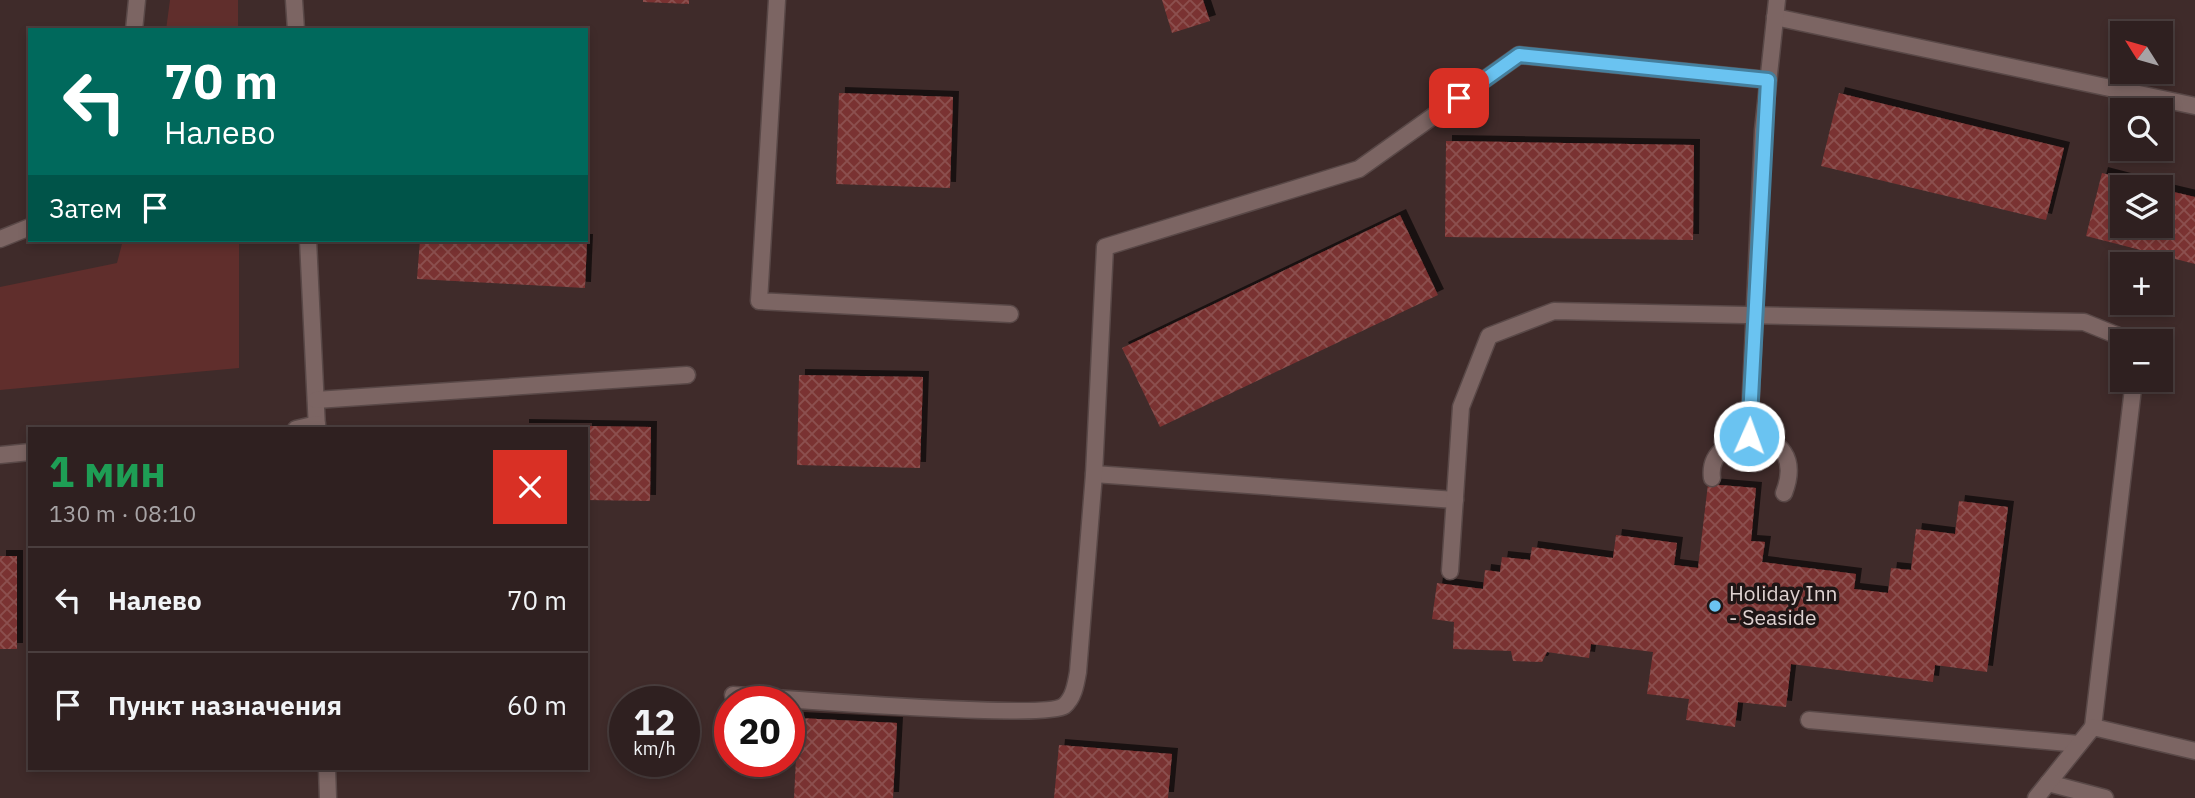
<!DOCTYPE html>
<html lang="ru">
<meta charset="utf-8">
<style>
body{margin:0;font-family:"IBM Plex Sans",sans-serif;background:#3b2d2d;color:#f1f3f6;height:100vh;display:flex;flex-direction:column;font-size:26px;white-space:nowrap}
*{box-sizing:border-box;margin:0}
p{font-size:23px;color:#a7a3a5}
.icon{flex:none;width:38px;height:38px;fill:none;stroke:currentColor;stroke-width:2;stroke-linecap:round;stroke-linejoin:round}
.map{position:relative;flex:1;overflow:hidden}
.sheet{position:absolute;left:28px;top:427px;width:560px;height:343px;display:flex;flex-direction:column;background:#2f2020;border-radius:0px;box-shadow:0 4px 10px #0003,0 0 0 2px #4a3e3e}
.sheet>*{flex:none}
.banner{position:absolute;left:28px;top:28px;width:560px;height:214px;border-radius:0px;box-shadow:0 4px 10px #0003,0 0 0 2px #4a3e3e;background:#00695c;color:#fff;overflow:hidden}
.needle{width:46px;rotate:307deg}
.controls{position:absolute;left:2110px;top:21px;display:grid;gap:14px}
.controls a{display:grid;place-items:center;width:63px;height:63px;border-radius:0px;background:#2f2020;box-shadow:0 4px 10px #0003,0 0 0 2px #4a3e3e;font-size:35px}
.speed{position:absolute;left:609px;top:686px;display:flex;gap:14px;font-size:35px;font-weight:700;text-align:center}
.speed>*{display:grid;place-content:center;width:91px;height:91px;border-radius:50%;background:#2f2020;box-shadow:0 4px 10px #0003,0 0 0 2px #4a3e3e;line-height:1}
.speed small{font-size:18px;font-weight:400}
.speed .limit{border:10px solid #d22;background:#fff;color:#111}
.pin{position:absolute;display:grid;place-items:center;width:60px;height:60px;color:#fff;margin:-30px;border-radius:14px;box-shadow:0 4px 10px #0006}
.me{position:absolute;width:77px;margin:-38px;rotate:2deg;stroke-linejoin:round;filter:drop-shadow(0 0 5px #0008)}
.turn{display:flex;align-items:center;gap:24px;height:147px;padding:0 21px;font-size:32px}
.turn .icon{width:91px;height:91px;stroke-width:2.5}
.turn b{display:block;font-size:49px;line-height:60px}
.then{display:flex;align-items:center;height:66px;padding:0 21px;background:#0003;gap:14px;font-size:26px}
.round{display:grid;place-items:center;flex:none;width:74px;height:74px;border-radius:0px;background:#3b2d2d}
.head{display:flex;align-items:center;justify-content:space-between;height:119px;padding:0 21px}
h1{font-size:42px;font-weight:700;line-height:52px;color:#1e9e55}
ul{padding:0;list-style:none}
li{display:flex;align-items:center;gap:21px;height:105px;padding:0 21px;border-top:2px solid #4a3e3e}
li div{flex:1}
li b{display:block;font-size:26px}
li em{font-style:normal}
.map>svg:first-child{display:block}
.green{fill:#602e2c}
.building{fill:url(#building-cross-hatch);filter:url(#shadow)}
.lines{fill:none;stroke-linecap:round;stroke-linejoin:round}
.lane-casing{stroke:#594847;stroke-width:19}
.lane{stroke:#7c6563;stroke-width:16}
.route-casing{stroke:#457f9d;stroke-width:18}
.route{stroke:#6ac3f1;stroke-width:12}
.poi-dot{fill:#6ac3f1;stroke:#1f1616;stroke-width:2.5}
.labels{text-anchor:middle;stroke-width:7;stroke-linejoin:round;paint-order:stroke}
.poi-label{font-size:21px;fill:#dfd2d1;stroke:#1f1616;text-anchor:start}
</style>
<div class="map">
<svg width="2195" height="798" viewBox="0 0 2195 798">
<defs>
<pattern id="building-cross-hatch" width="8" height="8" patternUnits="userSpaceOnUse" patternTransform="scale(1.75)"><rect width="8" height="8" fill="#7a3332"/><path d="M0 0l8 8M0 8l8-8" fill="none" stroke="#8c504f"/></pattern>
<filter id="shadow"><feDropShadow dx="6" dy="-6" stdDeviation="0" flood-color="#0009"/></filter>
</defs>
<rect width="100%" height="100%" fill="#3f2b2a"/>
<g class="green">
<path d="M170 0H238V30H166Z"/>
<path d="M123 240H239V368L0 390V287L117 263Z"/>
</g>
<g class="building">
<path d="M643 0H689V4L643 2Z"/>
<path d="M1162 0H1203L1210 21 1172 33Z"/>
<path d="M839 93 953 97 950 188 836 184Z"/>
<path d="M1839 93 2064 148 2046 220 1821 166Z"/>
<path d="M1446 141 1694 145 1693 240 1445 237Z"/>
<path d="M2102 173 2152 186 2123 187V226H2161V189L2195 197V264L2086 236Z"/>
<path d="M1400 215 1438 295 1160 427 1122 348Z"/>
<path d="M420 240H587L585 288 417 279Z"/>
<path d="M799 375 923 377 920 468 797 465Z"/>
<path d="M523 425 651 427 650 501 586 500V429H523Z"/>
<path d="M1708 484 1756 488 1751 541 1765 542 1762 562 1856 574 1854 589 1888 593 1891 568 1911 570 1916 529 1955 534 1959 501 2008 507 1987 672 1935 665 1933 682 1791 664 1786 707 1738 702 1735 727 1686 720 1689 699 1647 694 1653 652 1591 644 1589 658 1547 652 1542 662 1513 661 1511 651 1453 649 1454 622 1432 619 1437 583 1483 589 1485 570 1500 572 1502 557 1530 560 1532 547 1613 558 1616 535 1677 543 1674 565 1698 568Z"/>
<rect x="0" y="556" width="17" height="93"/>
<path d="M798 718 897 723 893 798H794Z"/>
<path d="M1059 745 1172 754 1168 798H1054Z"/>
</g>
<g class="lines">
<defs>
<g id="lane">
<path d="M294 0 296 30"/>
<path d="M777 0 759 301 1010 314"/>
<path d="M1775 17 2195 106"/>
<path d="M134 30 137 0"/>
<path d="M0 239 30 227"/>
<path d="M308 240 317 429"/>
<path d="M316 400 687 375"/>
<path d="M296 429 317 424"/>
<path d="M1749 436 1763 130 1777 0"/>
<path d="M0 455 30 452"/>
<path d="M1094 474 1455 500"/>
<path d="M1712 478C1705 426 1812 420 1784 493"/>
<path d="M1450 571 1461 407 1489 336 1554 311 2084 322 2131 341"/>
<path d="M733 695C776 698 1044 720 1064 706 1074 698 1076 683 1078 672L1094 474 1105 247 1359 169 1519 55 1768 80"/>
<path d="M1809 720 2079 744"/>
<path d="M2093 727 2134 380"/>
<path d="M327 768 328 798"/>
<path d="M2048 783 2105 798"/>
<path d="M2036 798 2093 727 2195 751"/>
</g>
</defs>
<use href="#lane" class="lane-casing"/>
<use href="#lane" class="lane"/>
</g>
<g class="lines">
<defs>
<path id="route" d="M1459 98 1519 55 1768 80 1749 436"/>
</defs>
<use href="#route" class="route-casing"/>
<use href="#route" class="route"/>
</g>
<circle class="poi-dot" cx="1715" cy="606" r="7"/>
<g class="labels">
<g class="poi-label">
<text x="1729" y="601">Holiday Inn<tspan x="1729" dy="24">- Seaside</tspan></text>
</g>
</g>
</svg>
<div class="controls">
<a><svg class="needle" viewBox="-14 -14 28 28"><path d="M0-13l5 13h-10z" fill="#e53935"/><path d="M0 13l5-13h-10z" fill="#a7a3a5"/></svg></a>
<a><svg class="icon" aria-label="search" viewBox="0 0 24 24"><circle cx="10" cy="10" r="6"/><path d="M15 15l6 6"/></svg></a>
<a><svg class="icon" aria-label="layers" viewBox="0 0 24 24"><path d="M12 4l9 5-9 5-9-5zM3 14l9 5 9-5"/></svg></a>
<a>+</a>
<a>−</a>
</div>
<div class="speed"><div>12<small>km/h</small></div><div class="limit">20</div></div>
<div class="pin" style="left:1459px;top:98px;background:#d93025"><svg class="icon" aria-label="arrive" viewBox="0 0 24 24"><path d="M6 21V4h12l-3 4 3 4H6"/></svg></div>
<svg class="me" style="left:1749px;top:436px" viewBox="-20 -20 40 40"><circle r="17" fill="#6ac3f1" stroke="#fff" stroke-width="3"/><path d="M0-11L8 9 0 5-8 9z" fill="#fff"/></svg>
<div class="banner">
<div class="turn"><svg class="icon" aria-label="left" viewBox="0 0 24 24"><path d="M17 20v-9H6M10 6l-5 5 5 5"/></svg><div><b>70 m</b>Налево</div></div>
<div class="then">Затем<svg class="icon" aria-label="arrive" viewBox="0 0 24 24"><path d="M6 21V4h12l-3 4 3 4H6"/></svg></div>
</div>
<section class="sheet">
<div class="head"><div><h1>1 мин</h1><p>130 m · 08:10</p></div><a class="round" style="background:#d93025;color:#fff"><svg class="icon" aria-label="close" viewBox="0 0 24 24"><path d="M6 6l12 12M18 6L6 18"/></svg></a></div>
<ul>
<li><svg class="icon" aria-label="left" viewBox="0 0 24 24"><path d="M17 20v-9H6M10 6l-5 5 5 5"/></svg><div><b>Налево</b></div><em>70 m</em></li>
<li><svg class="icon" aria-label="arrive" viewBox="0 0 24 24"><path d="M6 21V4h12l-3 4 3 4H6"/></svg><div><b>Пункт назначения</b></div><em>60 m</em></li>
</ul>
</section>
</div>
